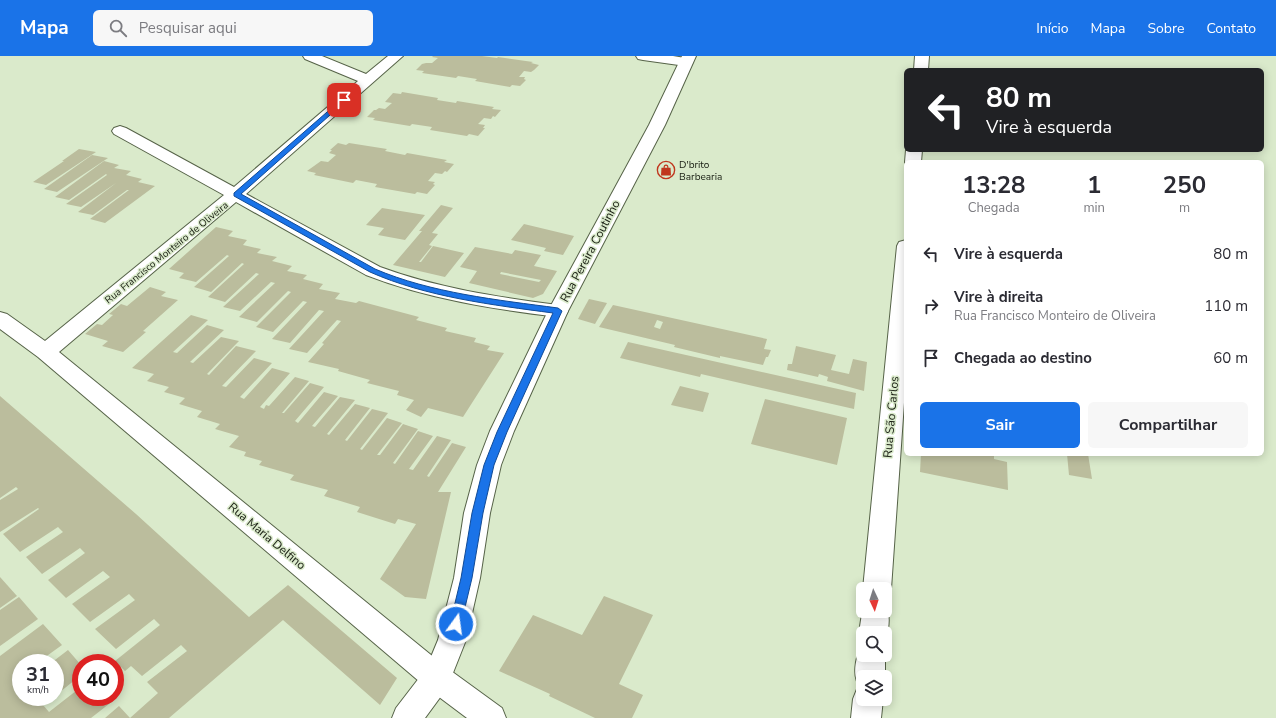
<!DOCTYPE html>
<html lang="pt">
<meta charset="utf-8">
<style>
body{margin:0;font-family:"Nunito Sans",sans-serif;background:#f7f7f7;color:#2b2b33;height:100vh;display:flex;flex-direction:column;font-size:15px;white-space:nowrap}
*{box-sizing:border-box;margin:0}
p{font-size:13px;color:#7c7c81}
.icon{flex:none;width:22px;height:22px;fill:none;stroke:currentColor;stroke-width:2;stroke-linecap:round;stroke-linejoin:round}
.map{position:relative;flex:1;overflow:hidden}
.panel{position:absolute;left:904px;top:104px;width:360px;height:296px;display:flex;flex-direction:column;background:#fff;border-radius:6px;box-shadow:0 2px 10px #0003}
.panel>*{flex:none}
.guide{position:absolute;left:904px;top:12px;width:360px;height:84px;border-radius:6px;box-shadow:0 2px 10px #0003;background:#202124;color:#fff;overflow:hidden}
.needle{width:26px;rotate:176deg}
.tools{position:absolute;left:856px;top:526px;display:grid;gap:8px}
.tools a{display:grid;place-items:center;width:36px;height:36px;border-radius:6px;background:#fff;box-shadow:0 2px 10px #0003;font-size:20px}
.speed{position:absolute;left:12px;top:598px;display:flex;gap:8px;font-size:20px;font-weight:700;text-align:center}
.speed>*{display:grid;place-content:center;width:52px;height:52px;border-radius:50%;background:#fff;box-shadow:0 2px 10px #0003;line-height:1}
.speed small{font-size:10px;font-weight:400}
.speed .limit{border:6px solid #d22;background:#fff;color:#111}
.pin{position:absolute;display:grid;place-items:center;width:34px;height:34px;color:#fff;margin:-17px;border-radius:8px;box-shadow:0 2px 6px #0006}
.me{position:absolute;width:44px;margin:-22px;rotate:14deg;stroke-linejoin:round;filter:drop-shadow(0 0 3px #0008)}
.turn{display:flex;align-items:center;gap:14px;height:84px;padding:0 16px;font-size:18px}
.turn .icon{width:52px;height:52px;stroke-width:2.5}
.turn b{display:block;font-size:28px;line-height:34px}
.eta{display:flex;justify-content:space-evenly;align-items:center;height:68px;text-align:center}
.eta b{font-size:24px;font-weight:700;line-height:28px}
.primary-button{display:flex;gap:8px;margin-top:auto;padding:8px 16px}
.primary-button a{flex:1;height:46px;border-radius:6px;background:#1a73e8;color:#fff;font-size:16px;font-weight:700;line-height:46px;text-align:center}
.primary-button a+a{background:#f7f7f7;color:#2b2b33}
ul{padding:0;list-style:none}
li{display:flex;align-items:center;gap:12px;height:52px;padding:0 16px}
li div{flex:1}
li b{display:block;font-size:15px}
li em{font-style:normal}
header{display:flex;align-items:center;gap:24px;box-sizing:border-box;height:56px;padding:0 20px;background:#1a73e8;color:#fff}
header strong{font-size:19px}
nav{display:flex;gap:22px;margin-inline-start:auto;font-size:14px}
.search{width:280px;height:36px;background:#f7f7f7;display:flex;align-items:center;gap:10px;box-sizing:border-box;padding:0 14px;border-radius:6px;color:#7c7c81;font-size:15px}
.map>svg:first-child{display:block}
.building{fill:#bbbd9d;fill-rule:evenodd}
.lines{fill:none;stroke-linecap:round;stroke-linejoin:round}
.minor-casing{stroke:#566348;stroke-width:2}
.tertiary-casing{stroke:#566348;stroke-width:2}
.minor{fill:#fff;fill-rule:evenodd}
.tertiary{fill:#fff;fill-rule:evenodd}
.route{fill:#1a73e8;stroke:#114b97}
.labels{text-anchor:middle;stroke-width:3;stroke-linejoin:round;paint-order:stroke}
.far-poi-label{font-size:10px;fill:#181d12;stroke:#daeacb;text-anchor:start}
.far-street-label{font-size:10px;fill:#181d12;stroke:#daeacb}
.street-label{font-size:12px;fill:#181d12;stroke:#daeacb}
</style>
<header>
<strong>Mapa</strong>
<div class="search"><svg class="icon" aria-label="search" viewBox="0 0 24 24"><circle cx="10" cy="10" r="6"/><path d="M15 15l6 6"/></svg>Pesquisar aqui</div>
<nav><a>Início</a><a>Mapa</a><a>Sobre</a><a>Contato</a></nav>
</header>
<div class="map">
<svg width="1276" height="662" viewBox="0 0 1276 662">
<rect width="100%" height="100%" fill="#daeacb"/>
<g class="building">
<path d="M433 0H482L497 2 498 1 533 6 531 7 539 9 534 14 531 16 524 15 519 21H525L524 23 526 24 520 30 512 29 510 31 475 25 477 23 458 20 456 22 422 17 424 15 416 14 422 8 426 7H432L438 2 432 1Z"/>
<path d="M402 36 438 42 437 44 456 47 457 45 494 51 492 53 501 54 495 61 493 60 491 63 484 62 478 68 485 69 483 72H485L478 80 469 78 467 80 430 74 432 71 412 68 410 70 373 64 375 62 367 61 374 54H376L379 52 385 53 392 47 385 46 393 37 401 38Z"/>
<path d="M338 87 346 89 349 87 387 93 385 95 405 99 407 97 447 104 444 106 454 108 447 116 445 115 442 118 435 117 428 125 435 126 433 128 435 129 427 138 417 136 415 138 375 131 377 128 356 124 353 127 314 119 316 117 307 115 321 105 328 106 336 99 329 97 332 94H330Z"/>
<path d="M79 93 96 96 46 129 33 126 64 105H62Z"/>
<path d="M92 99 108 102 57 136 44 133Z"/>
<path d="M104 105 119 109 114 112 131 115 126 119 142 123 138 126 155 130 105 167 90 163 129 134H127L93 159 78 156 116 127 81 151 66 148 107 119 106 118 69 144 55 141Z"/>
<path d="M441 149 453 152 432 177 438 178 429 189 432 190 419 206H421L433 190 464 197 445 221 393 209 422 175H419Z"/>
<path d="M382 152 425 159 405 184 378 179 384 172 366 169Z"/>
<path d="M524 168 574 180 563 199 544 195 546 192 511 184Z"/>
<path d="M216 171 233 175 228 180 247 184 243 189 261 193 257 197 277 201 272 205 292 210 287 215 307 219 303 223 323 228 319 233 340 237 335 243 356 247 359 245 419 261 416 264 447 272 445 275 476 282 474 286 490 290 487 294 504 297 463 361 428 352 421 361 406 354 414 344 397 339 399 335 367 327 370 324 338 315 339 313 308 306 324 288 322 287 341 265 337 264 307 297 289 293 324 255 319 254 290 287 272 283 307 246 303 245 273 276 256 271 291 236 288 235 257 266 239 261 275 227 271 226 240 255 223 251 259 218 256 217 225 246 208 241 244 208 242 207 211 236 194 231 229 200 227 199 196 226 179 222 184 217 169 213Z"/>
<path d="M475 191 512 198 515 194 541 199 534 210 557 215 543 238 533 242 469 227 477 215 460 211ZM501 216 541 224 539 226 500 218Z"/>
<path d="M150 231 166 236 161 240 178 244 143 275 146 276 123 296 102 290 108 285 85 278 97 268 102 269 113 259 109 258 121 248 127 250Z"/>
<path d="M589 243 607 247 595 268 578 263Z"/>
<path d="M613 249 767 283 764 293 771 294 768 301H766L763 309 720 300V302L674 291 675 289 599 271ZM657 264 663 266 660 273 654 271Z"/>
<path d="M191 259 208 264 173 296 177 297 207 269 224 274 190 306 193 307 221 281 239 285 207 318 209 319 236 290 256 295 222 330 226 331 254 302 272 307 240 341 244 343 272 312 290 317 260 351 264 353 266 349 269 350 295 321 309 325 282 357H284L310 327 324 331 295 365 298 367 324 336 338 340 312 370 315 371 340 341 355 344 327 378 329 379 355 348 370 352 345 384 347 385 372 353 388 357 360 393 362 394 387 362 402 367 377 399H380L403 368 418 373 393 407 395 408 418 375 433 380 409 413 413 414 437 380 451 384 427 420 429 421 452 387 466 391 438 436H451L426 543 405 541 380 523 416 468 398 463 395 468 357 456 360 451 324 440 328 434 290 424 294 419 259 409 262 405 244 400 246 396 229 391 239 380 215 373 220 368 197 361 202 355 179 348 185 342 164 336 169 331 147 325 154 318 132 312Z"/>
<path d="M628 286 856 337 854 353 701 318 700 321 620 302Z"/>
<path d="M796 290 836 299 831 314 849 318 853 303 867 306 864 335 827 325 828 321 819 318 818 321 787 314 788 308H792Z"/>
<path d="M680 330 709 337 703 356 671 349Z"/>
<path d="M0 340 136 458 249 561 288 529 397 622 380 649 283 564 169 662H105L119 650 130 662 158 637 147 626 187 595 181 589 142 620 131 610 125 615 115 605 160 569 154 563 116 593 95 573 135 544 129 538 90 566 72 548 110 521 103 515 66 542 48 524 85 497 80 492 42 518 26 501 63 476 58 471 20 496 3 478 39 453 38 452 0 476V444L18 433 16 431 0 442Z"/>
<path d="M765 343 847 362 837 409 751 388Z"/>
<path d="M921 398H994V403L1007 406 1008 434 920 416Z"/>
<path d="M1067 398H1088L1092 423 1069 419Z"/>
<path d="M0 521 17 540 0 552Z"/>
<path d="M604 540 653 559 619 628 643 639 632 662H595L549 640 550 638 499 615 533 559 582 579Z"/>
<path d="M19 541 38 563 0 590V554Z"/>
<path d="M43 568 62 589 37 607H21V619L18 621 21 624V641H53L43 649 49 656 81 631V641H111L114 644 91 662H0V600Z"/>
<path d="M68 594 81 609V619L55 640V607H51Z"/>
</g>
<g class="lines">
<defs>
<g id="minor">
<path d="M303 0H322L366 18 388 0H403L246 138 380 211C437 232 497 241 558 249L565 250 568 255 565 260 558 261C493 253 428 243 366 219L236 146 59 296 447 612 502 652 506 662H467L427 632 38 301 0 273V256L7 258 45 285 224 139 114 78 112 75 114 72 120 70 126 72 234 131 358 25 305 3Z"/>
<path d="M636 0H673L691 3 693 6 691 9 686 10 643 4 638 3Z"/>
<path d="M915 0H929L928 14H914Z"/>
<path d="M906 94H922L921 106H906V108L905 106Z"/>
<path d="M906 184V318L891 533 885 542V533H863L897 190 899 186Z"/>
<path d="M885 547C890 557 890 571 885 582V577H863V586L859 577 863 551V555H885Z"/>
<path d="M863 589V599H885V621H863V643H883L881 662H851L853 643 857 633 861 631C851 622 856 601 861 590Z"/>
</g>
<path id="tertiary" d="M682 0H696L665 69 568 255 514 375 501 409 490 457 480 522 466 584 447 632 425 662H392L396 652 426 613 438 584 454 522 464 457 477 409 490 375 548 255 649 69Z"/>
</defs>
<use href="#minor" class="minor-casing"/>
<use href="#tertiary" class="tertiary-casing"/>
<use href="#minor" class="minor"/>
<use href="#tertiary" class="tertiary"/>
</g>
<path class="route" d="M342 43 347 44 241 138 375 213C431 237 498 244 558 252L562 255 507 376 494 409 483 457 472 522 461 568 460 572 456 574 452 572 450 568 461 522 472 457 484 409 497 376 553 257C493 249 426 241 370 216L234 140V137Z"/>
<defs>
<symbol id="shop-ring" viewBox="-11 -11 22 22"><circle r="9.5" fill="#daeacb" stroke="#c0351d" stroke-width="1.5"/><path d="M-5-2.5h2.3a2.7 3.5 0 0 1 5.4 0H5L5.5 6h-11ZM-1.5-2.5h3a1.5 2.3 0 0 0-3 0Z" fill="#c0351d"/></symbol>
</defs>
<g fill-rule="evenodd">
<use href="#shop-ring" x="656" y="104" width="20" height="20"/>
</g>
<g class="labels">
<g class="far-poi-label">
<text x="679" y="112">D'brito<tspan x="679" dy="12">Barbearia</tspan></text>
</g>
<g class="far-street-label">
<text transform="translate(166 196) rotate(-39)" y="4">Rua Francisco Monteiro de Oliveira</text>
</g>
<g class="street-label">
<text transform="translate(590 195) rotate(-62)" y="4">Rua Pereira Coutinho</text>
<text transform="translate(891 361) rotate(-85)" y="4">Rua São Carlos</text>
<text transform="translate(267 480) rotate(40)" y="4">Rua Maria Delfino</text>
</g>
</g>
</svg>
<div class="tools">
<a><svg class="needle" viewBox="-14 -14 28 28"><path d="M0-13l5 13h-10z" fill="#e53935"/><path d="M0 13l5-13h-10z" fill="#7c7c81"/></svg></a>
<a><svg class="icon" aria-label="search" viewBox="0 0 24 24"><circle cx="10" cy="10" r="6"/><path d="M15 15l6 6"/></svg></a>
<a><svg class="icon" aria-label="layers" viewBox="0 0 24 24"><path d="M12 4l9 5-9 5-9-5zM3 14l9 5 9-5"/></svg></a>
</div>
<div class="speed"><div>31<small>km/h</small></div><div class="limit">40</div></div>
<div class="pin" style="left:344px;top:44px;background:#d93025"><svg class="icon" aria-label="arrive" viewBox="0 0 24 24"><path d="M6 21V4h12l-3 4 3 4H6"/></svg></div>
<svg class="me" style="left:456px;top:568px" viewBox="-20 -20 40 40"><circle r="17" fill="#1a73e8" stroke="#fff" stroke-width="3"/><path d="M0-11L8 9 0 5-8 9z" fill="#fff"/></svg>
<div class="guide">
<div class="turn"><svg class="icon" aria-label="left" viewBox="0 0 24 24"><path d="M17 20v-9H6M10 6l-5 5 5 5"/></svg><div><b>80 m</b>Vire à esquerda</div></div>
</div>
<section class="panel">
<div class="eta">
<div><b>13:28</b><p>Chegada</p></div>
<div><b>1</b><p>min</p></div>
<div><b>250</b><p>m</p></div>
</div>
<ul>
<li><svg class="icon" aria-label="left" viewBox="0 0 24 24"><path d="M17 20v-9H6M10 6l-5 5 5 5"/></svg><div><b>Vire à esquerda</b></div><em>80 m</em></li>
<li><svg class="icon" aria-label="right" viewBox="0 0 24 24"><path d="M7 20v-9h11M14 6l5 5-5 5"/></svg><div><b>Vire à direita</b><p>Rua Francisco Monteiro de Oliveira</p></div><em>110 m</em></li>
<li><svg class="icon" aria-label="arrive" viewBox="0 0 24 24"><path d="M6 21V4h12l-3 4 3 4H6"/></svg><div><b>Chegada ao destino</b></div><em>60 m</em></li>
</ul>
<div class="primary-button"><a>Sair</a><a>Compartilhar</a></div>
</section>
</div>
